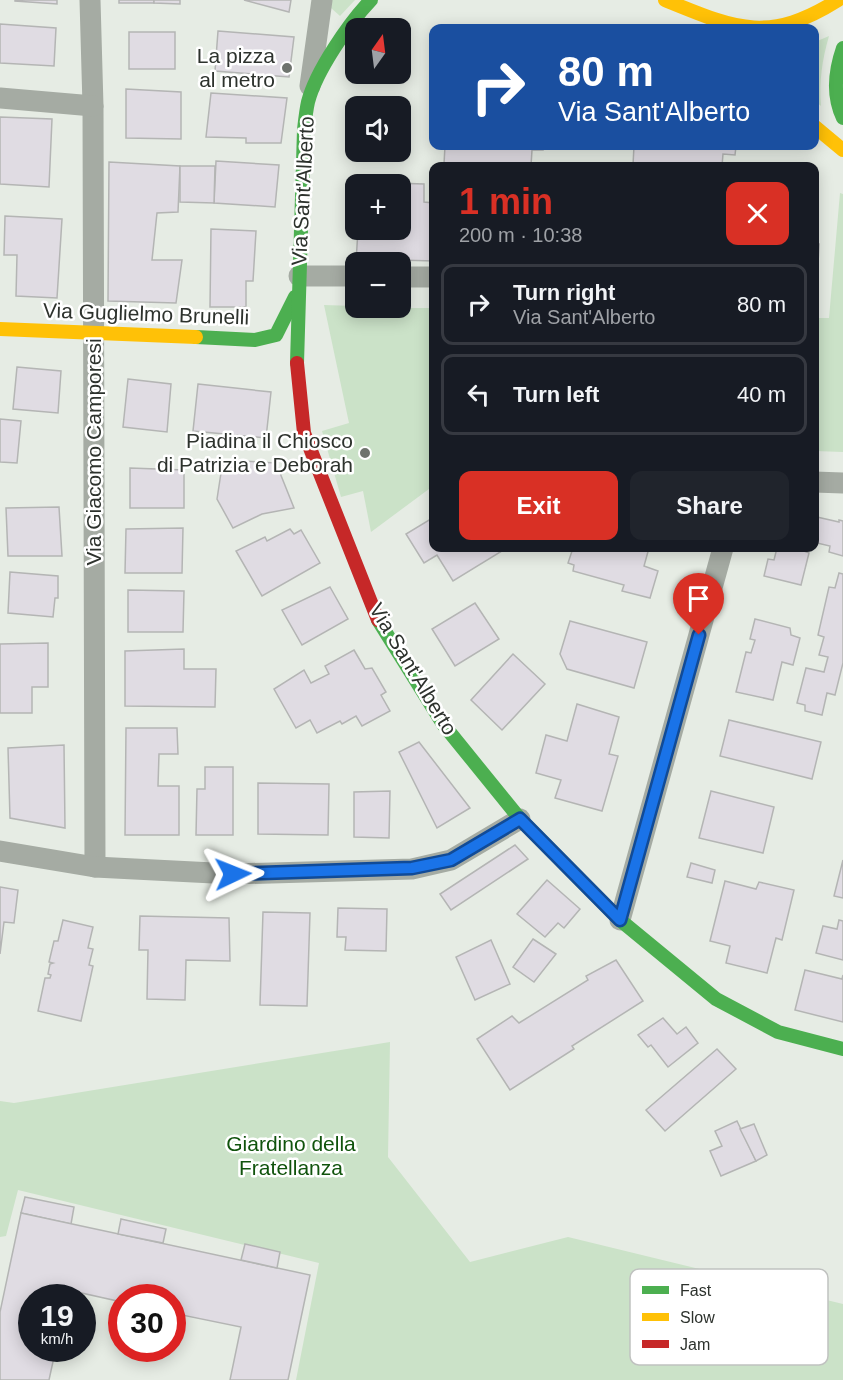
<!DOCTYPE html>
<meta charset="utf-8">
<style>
body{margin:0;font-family:Helvetica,sans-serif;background:#20242c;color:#f1f3f6;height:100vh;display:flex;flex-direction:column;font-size:22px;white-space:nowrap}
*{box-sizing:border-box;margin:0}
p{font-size:20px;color:#9ea1a6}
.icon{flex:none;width:33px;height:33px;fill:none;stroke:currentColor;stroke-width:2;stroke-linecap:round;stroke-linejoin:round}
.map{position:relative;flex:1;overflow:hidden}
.sheet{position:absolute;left:429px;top:162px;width:390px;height:390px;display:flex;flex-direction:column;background:#171b24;border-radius:12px;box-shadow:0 3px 15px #0003}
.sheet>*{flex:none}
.hud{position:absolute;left:429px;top:24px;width:390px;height:126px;border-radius:12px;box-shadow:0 3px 15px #0003;background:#1a4fa0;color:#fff;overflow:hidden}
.needle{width:39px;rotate:14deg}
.buttons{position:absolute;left:345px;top:18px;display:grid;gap:12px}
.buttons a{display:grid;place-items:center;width:66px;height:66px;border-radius:12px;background:#171b24;box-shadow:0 3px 15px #0003;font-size:30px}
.speed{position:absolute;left:18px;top:1284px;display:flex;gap:12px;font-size:30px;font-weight:700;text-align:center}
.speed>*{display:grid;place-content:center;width:78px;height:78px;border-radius:50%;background:#171b24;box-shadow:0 3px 15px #0003;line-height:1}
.speed small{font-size:15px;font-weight:400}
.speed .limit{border:9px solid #d22;background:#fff;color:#111}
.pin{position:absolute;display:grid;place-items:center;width:51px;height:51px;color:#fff;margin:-62px -26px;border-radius:50% 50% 50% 0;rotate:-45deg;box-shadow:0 0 6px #0007}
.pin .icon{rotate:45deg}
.me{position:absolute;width:66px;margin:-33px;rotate:88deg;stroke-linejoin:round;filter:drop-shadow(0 0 4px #0008)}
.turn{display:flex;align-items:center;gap:21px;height:126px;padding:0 30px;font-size:27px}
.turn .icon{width:78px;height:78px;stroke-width:2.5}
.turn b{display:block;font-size:42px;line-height:51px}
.round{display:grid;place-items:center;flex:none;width:63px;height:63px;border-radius:12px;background:#20242c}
.overview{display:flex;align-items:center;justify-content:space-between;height:102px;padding:0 30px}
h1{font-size:36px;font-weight:700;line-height:45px;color:#d93025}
.cta{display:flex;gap:12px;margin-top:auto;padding:12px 30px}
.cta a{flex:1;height:69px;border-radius:12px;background:#d93025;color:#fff;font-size:24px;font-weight:700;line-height:69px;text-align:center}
.cta a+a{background:#20242c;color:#f1f3f6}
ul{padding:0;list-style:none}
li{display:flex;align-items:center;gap:18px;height:81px;margin:0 12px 9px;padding:0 18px;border:3px solid #363941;border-radius:12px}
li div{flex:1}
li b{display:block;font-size:22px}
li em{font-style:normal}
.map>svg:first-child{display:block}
.green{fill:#cbe2c8}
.building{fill:#e0dce3;stroke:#b4b5b4;stroke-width:1.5}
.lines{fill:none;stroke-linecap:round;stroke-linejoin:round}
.street{stroke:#a5aba3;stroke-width:21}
.fast{stroke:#4caf50;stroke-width:14}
.slow{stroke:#ffc107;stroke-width:14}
.jam{stroke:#c62828;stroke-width:14}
.route-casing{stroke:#114b97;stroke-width:15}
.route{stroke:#1a73e8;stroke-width:10}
.poi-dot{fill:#6e736d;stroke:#fff;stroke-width:2}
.labels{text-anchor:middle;stroke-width:5;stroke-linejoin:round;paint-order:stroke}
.poi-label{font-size:21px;fill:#2d322d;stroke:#fff;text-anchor:end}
.street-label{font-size:21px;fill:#2d322d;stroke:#fff}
.park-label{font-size:21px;fill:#10530c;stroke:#fff}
.key{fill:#fff;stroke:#c0c2c0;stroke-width:1.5}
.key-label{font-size:16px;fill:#2d322d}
</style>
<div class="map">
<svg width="843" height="1380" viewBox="0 0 843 1380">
<rect width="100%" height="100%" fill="#e6ece4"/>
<g class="green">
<path d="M332 0H355L340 16 331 8Z"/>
<path d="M829 36C822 60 819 82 821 106L815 101V42Z"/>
<path d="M840 193 843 194V452L815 451V318H829Z"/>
<path d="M324 305 355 306 356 308H433V486L371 532 363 491 341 497 322 431 349 423Z"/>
<path d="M390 1042 388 1157 470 1262 568 1237 843 1304V1380H296L319 1263 18 1190 6 1236 0 1237V1101L14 1103Z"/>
</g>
<g class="building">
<path d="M15 0H57V4L15 1Z"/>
<rect x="119" y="0" width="35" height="3"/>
<path d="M154 0H180V4L154 3Z"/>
<path d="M244 0H291L289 12Z"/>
<path d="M0 24 56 28 54 66 0 63Z"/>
<path d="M218 31 294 37 289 77 215 71Z"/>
<rect x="129" y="32" width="46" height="37"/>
<path d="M126 89 181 92V139L126 138Z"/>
<path d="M211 93 287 98 281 143H246V138L206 137Z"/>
<path d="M0 117 52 119 49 187 0 184Z"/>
<path d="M445 146H543V150H532L531 166H473V165L444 164Z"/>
<path d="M634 146H736L735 155 723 154 722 166 633 165Z"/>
<path d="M216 161 279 165 275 207 214 203Z"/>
<path d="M109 162 180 166 178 212 157 213 152 260H182L176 303 108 301Z"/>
<path d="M180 166H215L214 203 180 202Z"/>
<path d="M360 182 424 184V202L434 203V261L398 260 397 262H356L358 230H400V184H360Z"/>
<path d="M5 216 62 219 57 298 16 296 17 255H4Z"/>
<path d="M211 229 256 231 253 281H246V307H210Z"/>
<path d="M814 244H819L817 284H814Z"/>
<path d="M17 367 61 371 58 413 13 409Z"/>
<path d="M128 379 171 384 167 432 123 427Z"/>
<path d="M198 384 271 392 266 438 193 431Z"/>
<path d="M0 419 21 421 17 463 0 462Z"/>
<path d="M223 460 276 463 294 508 262 514 233 528 217 499Z"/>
<path d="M130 468 184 470V508H130Z"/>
<path d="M59 507 62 556H8L6 508Z"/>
<path d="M434 517V548H501L502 551 453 581 437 555 424 563 406 534Z"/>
<path d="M817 517 839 522V520L843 521V556L829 552 830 546 817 543 818 538 814 537V519L816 520Z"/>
<path d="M183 528 182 573H125L126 529Z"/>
<path d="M290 529 294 534 301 530 320 563 262 596 236 551 265 537 267 541Z"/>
<path d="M573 548 587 551 588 548H649L644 566 658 571 650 598 622 591 624 585 573 571 574 565 568 563Z"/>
<path d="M777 548H804V551L809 553 801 585 764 576 768 559 774 560Z"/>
<path d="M10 572 58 576V598H55L53 617 8 613Z"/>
<path d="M839 573 843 574V663L835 695 827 693 822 715 805 711V705L797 703 806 668 824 672 828 657 819 655 824 637 818 635 829 587 835 588Z"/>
<path d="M330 587 348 619 302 645 282 610Z"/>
<path d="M128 590 184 591 183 632H128Z"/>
<path d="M475 603 499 639 455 666 432 629Z"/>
<path d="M755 619 790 628 791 635 800 638 793 665 782 662 773 700 736 692 746 652 751 653 755 640 750 639Z"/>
<path d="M570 621 647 642 634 688 567 669 560 654Z"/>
<path d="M48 643V687H32V713H0V644Z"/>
<path d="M184 649V669H216L215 707 125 706V651Z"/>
<path d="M354 650 365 669 372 668 386 692 381 695 390 711 362 726 356 716 342 724 340 721 317 733 310 720 296 728 274 689 304 670 311 683 329 674 325 666Z"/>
<path d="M513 654 545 684 502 730 471 700Z"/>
<path d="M577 704 619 717 609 754 618 756 602 811 555 798 561 780 536 773 546 735 567 741Z"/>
<path d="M729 720 821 742 812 779 720 756Z"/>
<path d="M126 728H177L178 754H159L158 786H179V835H125Z"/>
<path d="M419 742 470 808 437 828 399 752Z"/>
<path d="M64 745 65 828 10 818 8 748Z"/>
<path d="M205 767H233V835H196L197 789H205Z"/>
<path d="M258 783 329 784 328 835 258 834Z"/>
<path d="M390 791 389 838 354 837V792Z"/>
<path d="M711 791 774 807 763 853 699 838Z"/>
<path d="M515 845 528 859 451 910 440 894Z"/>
<path d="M843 860V898L834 896Z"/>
<path d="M691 863 715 870 712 883 687 877Z"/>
<path d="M547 880 580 909 564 928 558 923 545 937 517 914Z"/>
<path d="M725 881 756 889 759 882 794 890 782 940 776 938 767 973 726 963 730 946 710 941Z"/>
<path d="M0 887 18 890 14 923 4 922 0 954Z"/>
<path d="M338 908 387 909 386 951 345 950 346 937H337Z"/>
<path d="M263 912 310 913 307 1006 260 1005Z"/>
<path d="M140 916 229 918 230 961 186 960 185 1000 147 999 148 950H139Z"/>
<path d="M63 920 93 927 88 948 93 949 89 965 93 966 81 1021 38 1011 45 978H50L51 975 48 974 50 964 53 963 49 962 54 941H58Z"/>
<path d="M839 920 843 921V960L816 953 823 926 837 929Z"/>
<path d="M533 939 556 954 534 982 513 967Z"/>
<path d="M491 940 510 984 475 1000 456 957Z"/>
<path d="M616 960 643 1001 572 1046 574 1049 510 1090 477 1039 512 1016 519 1023 588 980 586 976Z"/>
<path d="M805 970 842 979 843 975V1022L795 1010Z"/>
<path d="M663 1018 677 1034 686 1027 698 1043 668 1067 651 1045 648 1047 638 1035Z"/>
<path d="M717 1049 736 1069 665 1131 646 1110Z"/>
<path d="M737 1121 756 1161 721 1176 710 1151 722 1146 715 1131Z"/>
<path d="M754 1124 767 1155 756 1161 740 1129Z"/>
<path d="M25 1197 74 1207 71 1224 21 1213Z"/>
<path d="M21 1213 310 1275 288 1380H230L241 1327 172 1313V1298H122V1302L68 1290 67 1298H32V1348H56L49 1380H0V1312Z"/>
<path d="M121 1219 166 1229 163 1243 118 1234Z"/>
<path d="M245 1244 280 1252 277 1268 241 1260Z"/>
</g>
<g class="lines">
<g class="street">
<path d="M90 0 93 106 95 867"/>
<path d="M310 86 322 0"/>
<path d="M0 98 93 106"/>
<path d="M299 276H356"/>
<path d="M400 277H434"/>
<path d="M814 482 843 483"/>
<path d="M0 851 95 867 233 874 412 869 451 860 520 819"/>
<path d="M620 920 723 548"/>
</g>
<g class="fast">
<path d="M843 48C835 71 832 95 843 118"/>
<path d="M196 337 255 340 276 335 295 297"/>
<path d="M297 363 304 130C305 121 306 111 308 102 316 71 349 23 371 0"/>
<path d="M378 620 443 724 520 819 620 920 716 999 778 1032 843 1049"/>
</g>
<g class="slow">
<path d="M665 0C736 29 768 44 838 0"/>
<path d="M814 126 843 150"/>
<path d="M0 329 196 337"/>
</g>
<path class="jam" d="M297 363 304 433 378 620"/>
</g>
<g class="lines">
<defs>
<path id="route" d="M233 874 412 868 451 860 520 819 620 920 699 635"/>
</defs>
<use href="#route" class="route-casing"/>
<use href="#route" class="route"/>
</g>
<g class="poi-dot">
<circle cx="287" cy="68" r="6"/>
<circle cx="365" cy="453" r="6"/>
</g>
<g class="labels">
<g class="poi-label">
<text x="275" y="63">La pizza<tspan x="275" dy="24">al metro</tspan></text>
<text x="353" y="448">Piadina il Chiosco<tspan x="353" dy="24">di Patrizia e Deborah</tspan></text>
</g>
<g class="street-label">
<text transform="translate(303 191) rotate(-87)" y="7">Via Sant'Alberto</text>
<text transform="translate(146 314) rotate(2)" y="7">Via Guglielmo Brunelli</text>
<text transform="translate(94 452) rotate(-90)" y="7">Via Giacomo Camporesi</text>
<text transform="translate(413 669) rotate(59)" y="7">Via Sant'Alberto</text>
</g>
<g class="park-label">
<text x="291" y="1151">Giardino della<tspan x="291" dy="24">Fratellanza</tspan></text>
</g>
</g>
<rect x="630" y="1269" width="198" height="96" rx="9" class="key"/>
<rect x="642" y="1286" width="27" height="8" fill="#4caf50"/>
<rect x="642" y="1313" width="27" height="8" fill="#ffc107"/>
<rect x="642" y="1340" width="27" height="8" fill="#c62828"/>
<g class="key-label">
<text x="680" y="1296">Fast</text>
<text x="680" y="1323">Slow</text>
<text x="680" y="1350">Jam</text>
</g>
</svg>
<div class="buttons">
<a><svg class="needle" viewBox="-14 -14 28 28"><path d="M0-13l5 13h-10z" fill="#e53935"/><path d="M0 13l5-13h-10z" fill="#9ea1a6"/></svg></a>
<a><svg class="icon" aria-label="sound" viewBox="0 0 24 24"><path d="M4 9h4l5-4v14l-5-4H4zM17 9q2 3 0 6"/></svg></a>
<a>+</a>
<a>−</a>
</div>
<div class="speed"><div>19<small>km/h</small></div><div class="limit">30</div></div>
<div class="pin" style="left:699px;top:635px;background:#d93025"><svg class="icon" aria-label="arrive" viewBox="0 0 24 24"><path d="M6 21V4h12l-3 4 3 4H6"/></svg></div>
<svg class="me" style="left:233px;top:874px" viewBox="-20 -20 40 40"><path d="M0-17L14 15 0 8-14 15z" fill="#1a73e8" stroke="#fff" stroke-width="4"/></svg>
<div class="hud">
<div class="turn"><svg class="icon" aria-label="right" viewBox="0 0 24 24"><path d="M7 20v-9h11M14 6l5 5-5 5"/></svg><div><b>80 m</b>Via Sant'Alberto</div></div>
</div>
<section class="sheet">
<div class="overview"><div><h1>1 min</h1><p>200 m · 10:38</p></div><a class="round" style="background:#d93025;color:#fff"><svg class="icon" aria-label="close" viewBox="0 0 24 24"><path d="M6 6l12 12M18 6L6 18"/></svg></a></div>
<ul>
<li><svg class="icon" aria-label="right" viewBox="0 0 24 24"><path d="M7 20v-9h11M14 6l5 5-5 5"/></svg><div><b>Turn right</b><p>Via Sant'Alberto</p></div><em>80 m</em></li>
<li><svg class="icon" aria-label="left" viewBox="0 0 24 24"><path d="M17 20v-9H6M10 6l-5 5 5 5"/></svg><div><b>Turn left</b></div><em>40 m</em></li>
</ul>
<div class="cta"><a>Exit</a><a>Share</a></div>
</section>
</div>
